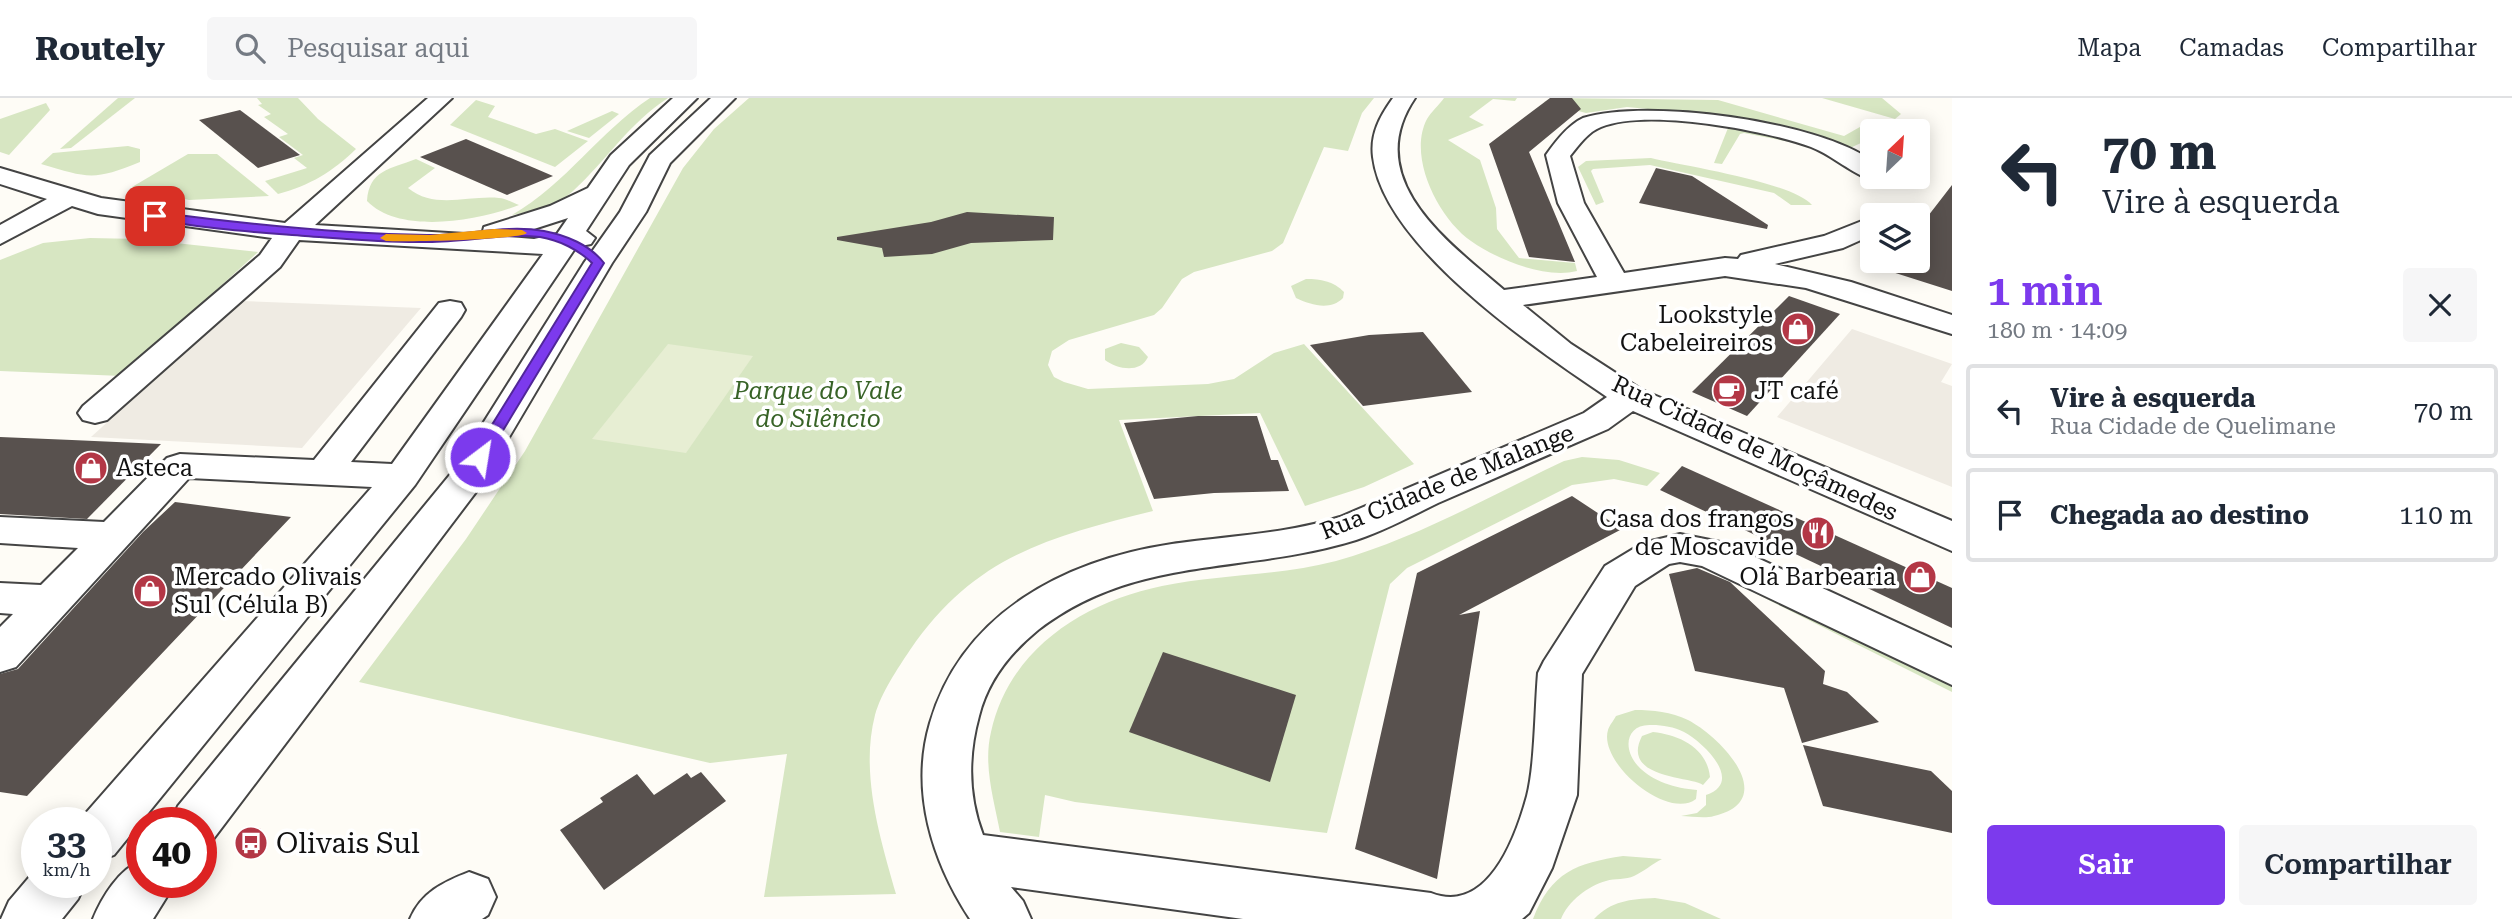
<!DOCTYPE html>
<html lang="pt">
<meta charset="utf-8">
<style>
body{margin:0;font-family:"Roboto Serif",serif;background:#f6f6f7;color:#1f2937;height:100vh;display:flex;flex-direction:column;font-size:26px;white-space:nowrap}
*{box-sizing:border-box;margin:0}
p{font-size:23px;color:#747a83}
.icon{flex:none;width:38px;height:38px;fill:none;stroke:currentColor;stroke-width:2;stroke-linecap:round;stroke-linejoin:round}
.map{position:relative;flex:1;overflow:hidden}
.side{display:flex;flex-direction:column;background:#fff;width:560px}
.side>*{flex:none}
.top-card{background:#fff;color:#1f2937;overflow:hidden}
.needle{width:46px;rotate:25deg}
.buttons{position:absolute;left:1860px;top:21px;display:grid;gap:14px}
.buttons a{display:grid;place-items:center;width:70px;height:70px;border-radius:7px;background:#fff;box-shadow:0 4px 18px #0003;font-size:35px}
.speed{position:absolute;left:21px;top:709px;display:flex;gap:14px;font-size:35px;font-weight:700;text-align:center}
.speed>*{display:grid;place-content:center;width:91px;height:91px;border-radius:50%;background:#fff;box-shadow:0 4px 18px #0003;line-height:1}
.speed small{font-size:18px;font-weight:400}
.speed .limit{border:10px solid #d22;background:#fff;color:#111}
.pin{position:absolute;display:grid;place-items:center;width:60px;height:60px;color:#fff;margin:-30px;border-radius:14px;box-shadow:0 4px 10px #0006}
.me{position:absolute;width:77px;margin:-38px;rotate:31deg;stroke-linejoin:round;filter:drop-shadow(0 0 5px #0008)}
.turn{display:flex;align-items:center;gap:24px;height:147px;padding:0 35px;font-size:32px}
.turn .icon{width:91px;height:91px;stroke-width:2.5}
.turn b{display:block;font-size:49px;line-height:60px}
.round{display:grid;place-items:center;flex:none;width:74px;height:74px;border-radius:7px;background:#f6f6f7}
.headline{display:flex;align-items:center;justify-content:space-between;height:119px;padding:0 35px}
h1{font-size:42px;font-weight:600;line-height:52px;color:#7c3aed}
.cta{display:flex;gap:14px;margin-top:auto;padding:14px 35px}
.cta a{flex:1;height:80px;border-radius:7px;background:#7c3aed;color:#fff;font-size:28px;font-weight:600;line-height:80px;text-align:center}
.cta a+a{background:#f6f6f7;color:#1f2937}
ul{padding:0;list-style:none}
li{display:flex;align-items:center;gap:21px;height:94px;margin:0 14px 10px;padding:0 21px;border:4px solid #e0e1e3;border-radius:7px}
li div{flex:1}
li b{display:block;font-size:26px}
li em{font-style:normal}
header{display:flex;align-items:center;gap:42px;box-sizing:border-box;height:98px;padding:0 35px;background:#fff;border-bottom:2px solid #e0e1e3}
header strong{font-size:33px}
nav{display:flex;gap:38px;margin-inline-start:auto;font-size:24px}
.search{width:490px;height:63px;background:#f6f6f7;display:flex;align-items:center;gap:18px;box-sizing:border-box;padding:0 24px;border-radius:7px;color:#747a83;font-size:26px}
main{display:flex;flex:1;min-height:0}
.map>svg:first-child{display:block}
.green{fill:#d7e6c2}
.pitch{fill:#e7eed3}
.plaza{fill:#efebe3}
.building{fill:#58514e}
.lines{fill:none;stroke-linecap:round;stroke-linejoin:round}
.minor-casing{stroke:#444;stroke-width:4}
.minor{fill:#fff;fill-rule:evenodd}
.route{fill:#7c3aed;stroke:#51269a;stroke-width:2}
.slow{fill:#f59e0b}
.labels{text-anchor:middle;stroke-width:7;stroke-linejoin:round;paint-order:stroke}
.poi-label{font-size:24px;fill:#111;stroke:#fff;text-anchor:end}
.park-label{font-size:24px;font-style:italic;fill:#386327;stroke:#fff}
.street-label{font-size:24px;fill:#111;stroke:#fff}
.near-poi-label{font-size:28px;fill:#111;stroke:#fff;text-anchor:start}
</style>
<header>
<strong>Routely</strong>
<div class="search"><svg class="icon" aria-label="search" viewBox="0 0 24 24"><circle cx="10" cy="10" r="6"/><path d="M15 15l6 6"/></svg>Pesquisar aqui</div>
<nav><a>Mapa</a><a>Camadas</a><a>Compartilhar</a></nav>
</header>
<main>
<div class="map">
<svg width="1952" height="821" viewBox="0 0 1952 821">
<rect width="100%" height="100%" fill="#fefcf6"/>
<g class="green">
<path d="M118 0H135L71 50 60 51Z"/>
<path d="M257 0H298L318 21 356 51C332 74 311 87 278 96L265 83 307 70 294 60 303 57 279 39 288 36 264 19 271 16 258 7 262 6Z"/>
<path d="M650 0H668C630 24 606 63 573 93 558 107 533 113 512 117 567 85 599 34 650 0Z"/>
<path d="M749 0H1374L1362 15 1348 53 1324 49 1283 145 1272 153 1194 174 1182 181 1162 210 1154 217 1069 242 1052 253 1048 267 1054 279 1064 284 1088 291 1208 286 1234 281 1274 255 1304 246 1414 366 1364 389 1305 408 1260 315 1119 322 1153 413C1049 439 974 458 910 552 898 570 881 595 875 617 860 675 880 740 896 796L764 799 787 656 710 665 359 584 466 441 525 353 683 70 714 31Z"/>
<path d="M1444 0H1517L1515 3 1493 1 1469 19 1484 27 1448 42 1480 62 1496 110 1497 131 1519 160 1575 165 1577 173C1545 181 1498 162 1471 143 1439 121 1407 59 1427 21 1431 14 1439 7 1444 0Z"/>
<path d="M1552 0 1718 2 1844 38 1867 25 1890 32 1872 33V40L1850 50 1806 35 1723 18 1627 9 1586 15 1544 4Z"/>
<path d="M1822 0H1882L1901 16 1895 21Z"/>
<path d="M476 2 495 8 488 19 536 36 555 31 588 43 555 69 450 27Z"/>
<path d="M46 5 50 12 9 57 0 54V21Z"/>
<path d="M612 13 619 16 589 40 567 33Z"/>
<path d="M1733 28 1836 53 1744 35 1740 36 1722 66 1714 65 1728 30Z"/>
<path d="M128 48 140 51V64C94 83 88 80 41 66L53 55Z"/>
<path d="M188 56H217L269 98 189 102 132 89Z"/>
<path d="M1651 60C1684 68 1792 84 1812 107H1791L1774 95 1650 67 1593 71 1591 73 1604 104 1596 107 1578 69 1586 63Z"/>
<path d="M416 61 435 70 408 90C435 112 468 97 499 100 505 100 513 105 519 107 479 123 400 137 367 103 369 72 390 71 416 61Z"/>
<path d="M90 140 139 141 258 154 122 278 0 273V162L43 145Z"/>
<path d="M1306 181C1321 181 1333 183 1344 194L1343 200C1330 213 1311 207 1296 200L1291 188Z"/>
<path d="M1121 245 1139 249 1148 259C1140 276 1117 271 1105 262V251Z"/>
<path d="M1582 359 1619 362 1660 375 1647 388 1614 381 1572 387 1407 470 1390 486 1327 735 1075 704 1045 697 1039 739 1000 734C994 702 983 667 991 634 1009 551 1084 504 1162 488 1219 476 1279 478 1336 463 1415 441 1490 398 1564 363Z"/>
<path d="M1717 476H1722L1952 584V594Z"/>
<path d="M1635 612C1653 612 1671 614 1688 622 1721 639 1781 702 1714 718 1704 721 1691 718 1681 718L1697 715 1706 707V697C1745 684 1703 644 1684 634 1674 629 1663 627 1652 627 1626 625 1622 651 1638 668 1653 684 1675 690 1697 692L1696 701C1668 723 1598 665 1608 632 1609 628 1614 622 1616 618Z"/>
<path d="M1653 634C1680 637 1707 650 1710 679L1703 687C1691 678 1620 681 1642 638Z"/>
<path d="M1623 758 1662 761C1652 766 1643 774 1634 778 1626 782 1615 780 1606 783 1588 788 1568 803 1561 821H1533C1551 774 1577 765 1623 758Z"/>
<path d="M1655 800 1685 805 1721 821H1594C1611 803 1630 801 1655 800Z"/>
</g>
<path class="pitch" d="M668 246 753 258 686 355 592 341Z"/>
<g class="plaza">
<path d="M241 203 421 210 302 350 91 339Z"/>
<path d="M1852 231 1952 266 1941 284 1952 288V389L1777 319Z"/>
</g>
<g class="building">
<path d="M1550 0H1572L1581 11 1529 54 1575 164 1529 159 1489 46Z"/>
<path d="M240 12 300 57 258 70 199 22Z"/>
<path d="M466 41 553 78 507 97 420 59Z"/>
<path d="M1656 70 1692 78 1768 127 1767 131 1639 105Z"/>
<path d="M1952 87V193L1886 172 1893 163H1918V131Z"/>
<path d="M967 114 1054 119 1053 142 971 145 932 156 884 159 882 150 837 142V139L931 124Z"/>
<path d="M1789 198 1840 216 1747 318 1692 294Z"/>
<path d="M1423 234 1472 294 1363 308 1310 247 1369 237Z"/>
<path d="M1198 318H1257L1271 362H1278L1289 393 1214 395 1154 401 1124 325Z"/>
<path d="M0 339 72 342 161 346 87 421 0 416Z"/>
<path d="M1682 368 1952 490V530L1660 392Z"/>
<path d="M1572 398 1622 431 1459 517 1480 513 1437 781 1355 751 1417 475Z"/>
<path d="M175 404 291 419 27 698 0 694V576L18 571 143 434Z"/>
<path d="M1697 470 1730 484 1825 573 1823 586 1847 594 1879 624 1802 645 1784 590 1695 573 1669 476Z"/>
<path d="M1163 554 1296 597 1270 684 1129 634Z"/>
<path d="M1803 647 1931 673 1952 693V735L1823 708Z"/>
<path d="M701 674 726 703 604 792 560 732 603 704 600 700 637 676 654 697 687 675 691 680Z"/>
</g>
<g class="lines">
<defs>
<g id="minor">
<path d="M428 0H452L315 127 482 137 484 129 550 108 588 90 611 57 673 0H697L629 67 586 133 595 140 591 146 576 149 415 387 114 757 96 764V724H78L372 389 189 380 16 569 0 574V529L13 516 0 515V485L41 487 78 450 0 445V419L104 424 167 360 180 356 314 362 439 205 450 203 461 205 465 212 461 219 351 364 392 366 543 156 299 142 280 169 107 322 95 325 83 322 78 315 83 308 260 157 272 140 98 116 72 108 0 146V127L47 101 0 86V70L101 100 285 125ZM568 120 557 136 534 141 509 139Z"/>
<path d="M711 0H735L670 65 646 114 612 165 479 390 214 740 201 745V724H171L178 708 453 373 584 165 620 114 650 57Z"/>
<path d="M1393 0H1415C1360 81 1448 144 1504 192L1597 179 1558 105 1546 57C1555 44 1568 27 1583 20 1646 0 1818 23 1872 63V79H1881L1872 82C1854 77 1832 57 1811 49 1765 32 1647 10 1601 29 1588 34 1579 47 1570 58L1584 105 1624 175 1725 160 1738 161 1741 157 1824 138 1872 119V137L1843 150 1775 166 1851 184 1952 217V236L1806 190 1725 178 1523 207 1571 246 1642 292 1952 423V453L1633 313 1608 331C1552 355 1495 380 1438 405 1411 418 1384 433 1356 442 1243 477 1137 456 1038 532 1010 555 988 582 979 618 968 658 968 698 983 737L1431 795C1487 817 1515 742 1527 698 1535 667 1535 610 1538 575L1544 563 1605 468 1643 445 1680 436 1725 445 1952 550V587L1702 468 1680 464 1669 466 1635 488 1582 576 1577 697 1552 770 1529 815 1522 821H1243L1011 789 1023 803 1031 821H970C932 763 910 693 930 625 962 515 1065 462 1172 446 1228 438 1286 436 1340 419L1584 315 1607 299C1536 251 1384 149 1373 59 1370 36 1380 18 1393 0Z"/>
<path d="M142 762V784H176L153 821H93C102 799 119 771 142 762Z"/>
<path d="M37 770V784H86L78 801 62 821H1L9 803Z"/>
<path d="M469 774 488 781 496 799 488 817 482 821H410C421 795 443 784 469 774Z"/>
</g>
</defs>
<use href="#minor" class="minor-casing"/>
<use href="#minor" class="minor"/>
</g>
<path class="route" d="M155 114C245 126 336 136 427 137 466 138 505 126 544 133 566 137 590 147 604 165L487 359 480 364 472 359 592 165C579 152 559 142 540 139 503 135 466 144 428 144 387 145 346 141 305 138 254 134 201 131 151 120L149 118Z"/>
<path class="slow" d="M494 131 522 132 527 135C519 142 405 144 386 143L380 140 386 136 430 137Z"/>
<defs>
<symbol id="shop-disc" viewBox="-11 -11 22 22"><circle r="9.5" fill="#b33746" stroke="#fff"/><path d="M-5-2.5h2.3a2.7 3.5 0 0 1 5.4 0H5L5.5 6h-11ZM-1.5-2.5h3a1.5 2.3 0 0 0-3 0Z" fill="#fff"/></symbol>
<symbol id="cafe-disc" viewBox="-11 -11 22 22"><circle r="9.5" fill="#b33746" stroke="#fff"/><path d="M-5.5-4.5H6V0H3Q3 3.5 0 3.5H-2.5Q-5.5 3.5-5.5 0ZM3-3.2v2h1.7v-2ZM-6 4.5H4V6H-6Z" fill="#fff"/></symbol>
<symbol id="restaurant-disc" viewBox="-11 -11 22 22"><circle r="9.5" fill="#b33746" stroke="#fff"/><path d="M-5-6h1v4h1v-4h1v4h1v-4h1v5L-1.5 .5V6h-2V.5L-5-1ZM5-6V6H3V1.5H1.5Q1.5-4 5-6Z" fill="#fff"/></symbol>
<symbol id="bus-disc" viewBox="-11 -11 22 22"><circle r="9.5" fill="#b33746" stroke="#fff"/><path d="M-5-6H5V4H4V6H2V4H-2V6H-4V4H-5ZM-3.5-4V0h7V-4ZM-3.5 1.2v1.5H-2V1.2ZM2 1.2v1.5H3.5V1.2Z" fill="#fff"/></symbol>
</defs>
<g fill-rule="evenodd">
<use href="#shop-disc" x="1779" y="212" width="38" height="38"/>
<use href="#cafe-disc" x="1710" y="274" width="38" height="38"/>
<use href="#shop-disc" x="72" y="351" width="38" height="38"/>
<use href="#restaurant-disc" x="1799" y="416" width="38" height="38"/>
<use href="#shop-disc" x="1901" y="460" width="38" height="38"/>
<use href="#shop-disc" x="131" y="474" width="38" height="38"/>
<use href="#bus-disc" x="232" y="726" width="38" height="38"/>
</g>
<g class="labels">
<g class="poi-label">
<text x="1773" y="225">Lookstyle<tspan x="1773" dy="28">Cabeleireiros</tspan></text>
<text x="1754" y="301" text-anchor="start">JT café</text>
<text x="116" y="378" text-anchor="start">Asteca</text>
<text x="1794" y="429">Casa dos frangos<tspan x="1794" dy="28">de Moscavide</tspan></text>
<text x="174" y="487" text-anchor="start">Mercado Olivais<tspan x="174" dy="28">Sul (Célula B)</tspan></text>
<text x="1896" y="487">Olá Barbearia</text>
</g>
<g class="park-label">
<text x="818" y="301">Parque do Vale<tspan x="818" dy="28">do Silêncio</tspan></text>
</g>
<g class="street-label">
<text transform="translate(1755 350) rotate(25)" y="8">Rua Cidade de Moçâmedes</text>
<text transform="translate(1447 384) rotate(-22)" y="8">Rua Cidade de Malange</text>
</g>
<g class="near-poi-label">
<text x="276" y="755">Olivais Sul</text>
</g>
</g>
</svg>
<div class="buttons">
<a><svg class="needle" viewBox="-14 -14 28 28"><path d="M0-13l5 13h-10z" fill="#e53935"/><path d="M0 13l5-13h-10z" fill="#747a83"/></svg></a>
<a><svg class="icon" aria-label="layers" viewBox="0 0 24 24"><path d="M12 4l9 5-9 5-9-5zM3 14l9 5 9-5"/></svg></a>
</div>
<div class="speed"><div>33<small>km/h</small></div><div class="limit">40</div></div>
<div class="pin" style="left:155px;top:118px;background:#d93025"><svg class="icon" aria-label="arrive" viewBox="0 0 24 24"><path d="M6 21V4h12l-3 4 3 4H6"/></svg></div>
<svg class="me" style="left:480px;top:359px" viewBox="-20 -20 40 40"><circle r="17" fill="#7c3aed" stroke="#fff" stroke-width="3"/><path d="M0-11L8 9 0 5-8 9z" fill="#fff"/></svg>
</div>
<section class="side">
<div class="top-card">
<div class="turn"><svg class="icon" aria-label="left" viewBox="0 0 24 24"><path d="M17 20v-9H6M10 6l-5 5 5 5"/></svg><div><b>70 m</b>Vire à esquerda</div></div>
</div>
<div class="headline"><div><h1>1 min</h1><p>180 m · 14:09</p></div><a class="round"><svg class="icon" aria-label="close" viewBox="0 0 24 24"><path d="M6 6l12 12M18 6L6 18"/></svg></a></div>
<ul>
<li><svg class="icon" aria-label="left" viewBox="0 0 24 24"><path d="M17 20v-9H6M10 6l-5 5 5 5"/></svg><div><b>Vire à esquerda</b><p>Rua Cidade de Quelimane</p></div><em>70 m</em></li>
<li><svg class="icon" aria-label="arrive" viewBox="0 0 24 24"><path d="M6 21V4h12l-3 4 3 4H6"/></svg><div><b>Chegada ao destino</b></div><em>110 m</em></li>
</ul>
<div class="cta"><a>Sair</a><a>Compartilhar</a></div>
</section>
</main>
